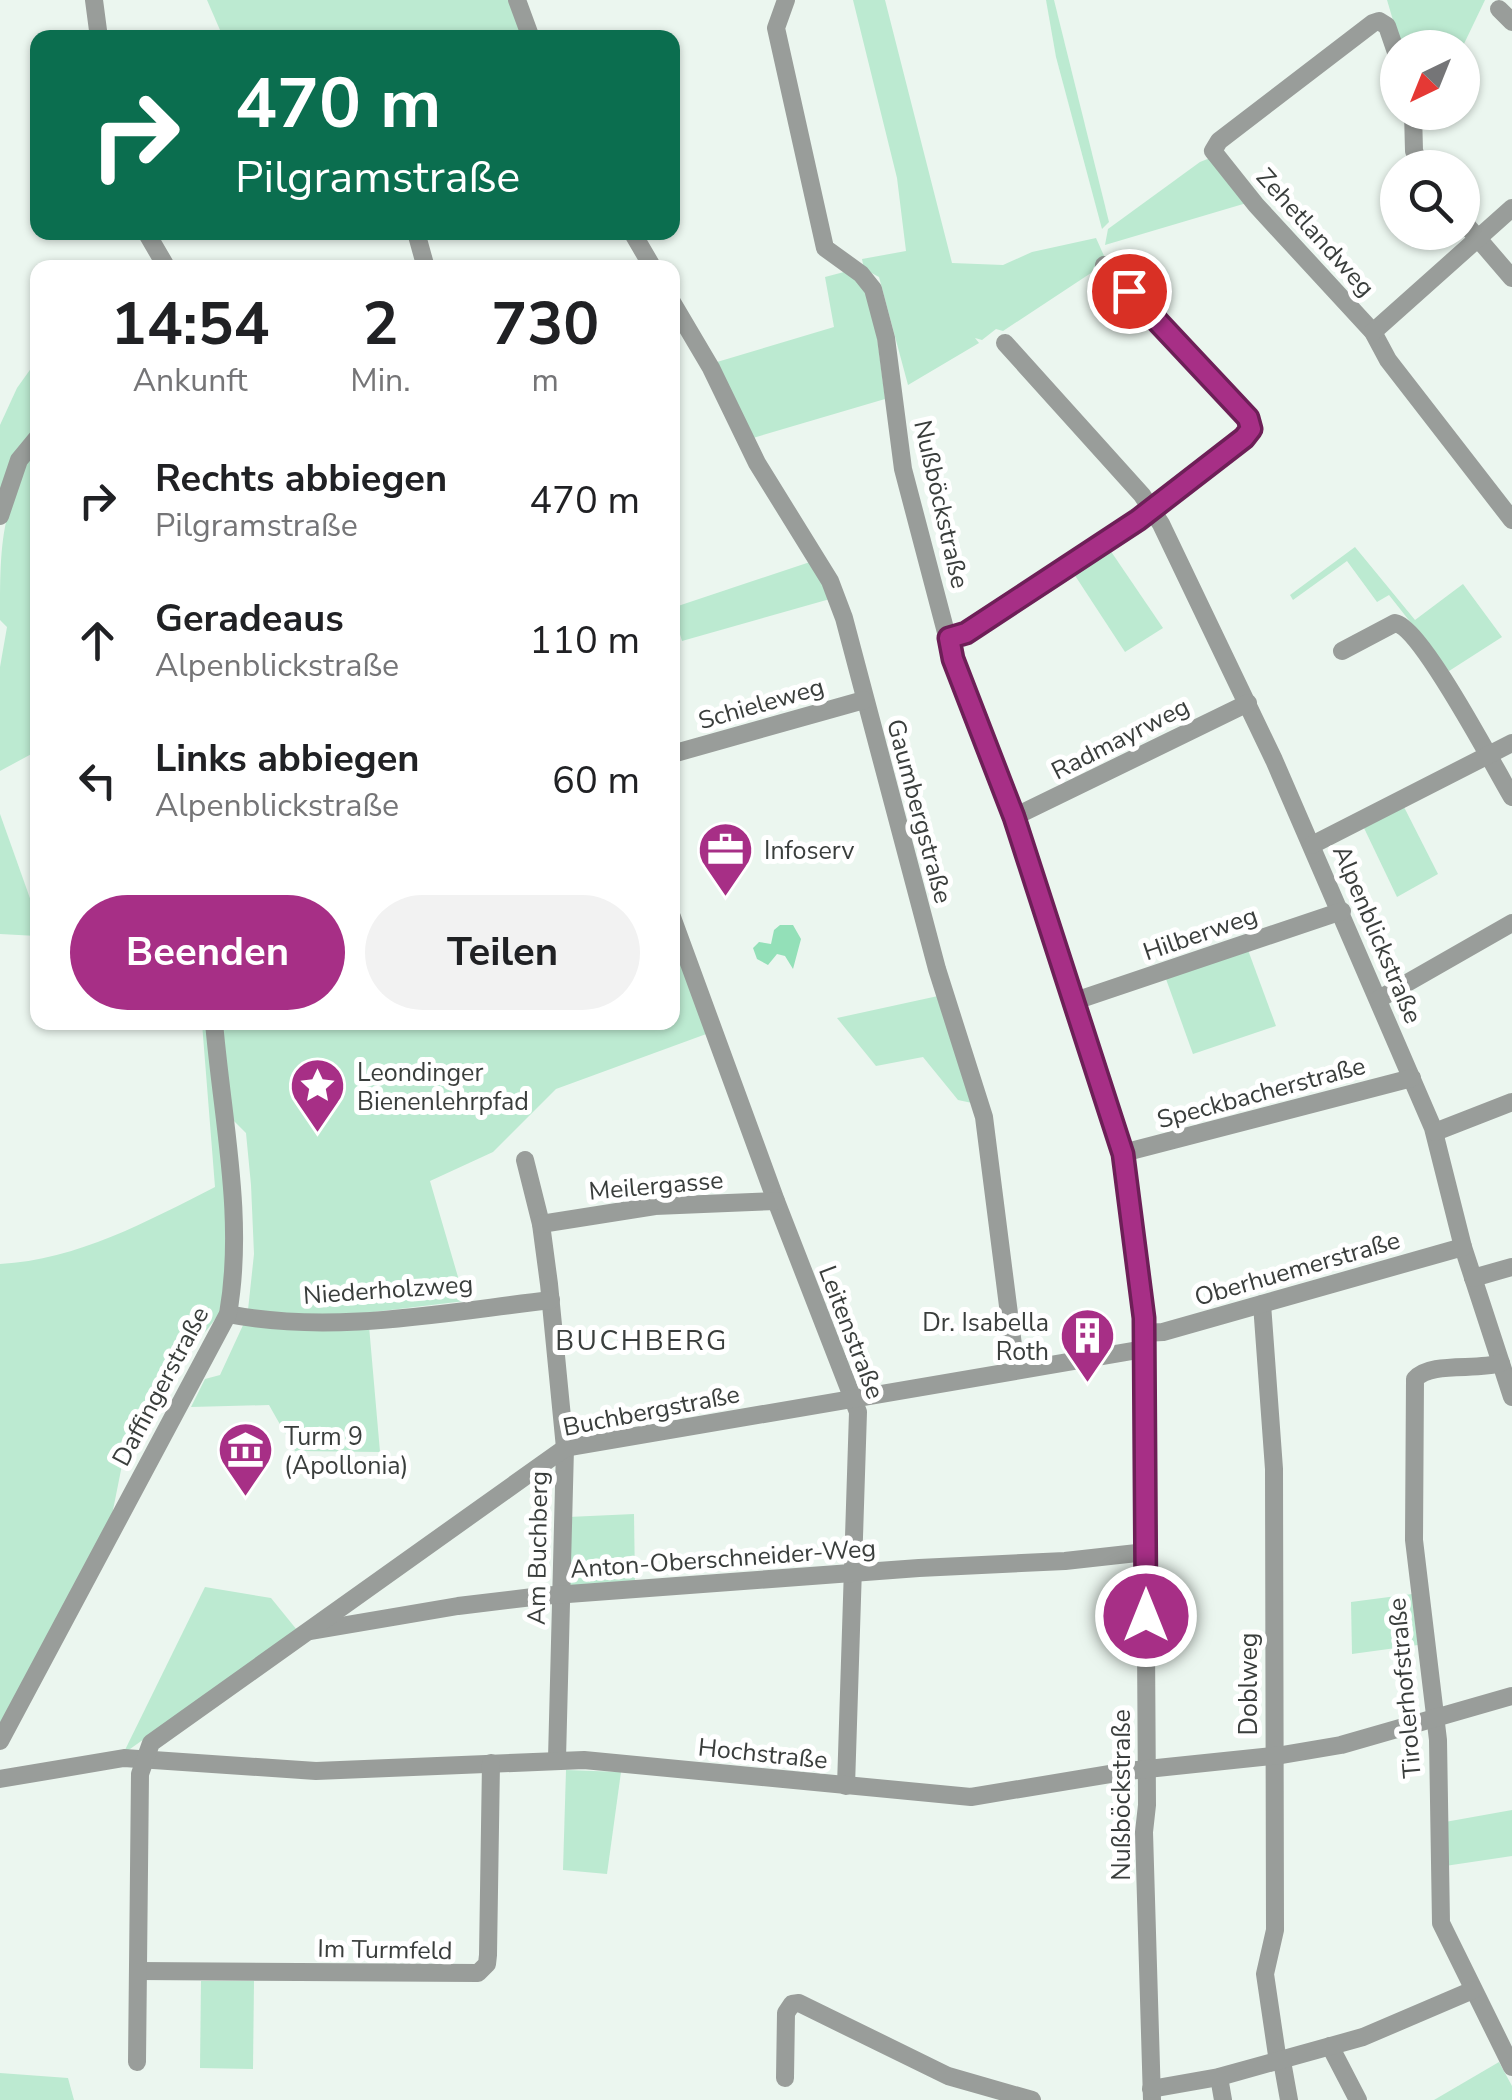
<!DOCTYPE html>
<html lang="de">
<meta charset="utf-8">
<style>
body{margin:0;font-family:"Nunito Sans",sans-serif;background:#f2f2f2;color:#202124;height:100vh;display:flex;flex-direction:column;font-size:38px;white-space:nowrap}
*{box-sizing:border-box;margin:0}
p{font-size:32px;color:#757577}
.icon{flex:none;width:55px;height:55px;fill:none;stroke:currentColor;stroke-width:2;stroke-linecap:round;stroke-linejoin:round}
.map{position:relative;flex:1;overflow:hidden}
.side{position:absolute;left:30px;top:260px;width:650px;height:770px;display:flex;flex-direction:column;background:#fff;border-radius:20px;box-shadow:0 2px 8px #0004}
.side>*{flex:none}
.guide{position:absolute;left:30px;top:30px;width:650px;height:210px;border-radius:20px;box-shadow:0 2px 8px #0004;background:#0b6e4f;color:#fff;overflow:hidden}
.needle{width:65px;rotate:223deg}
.tools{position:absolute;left:1380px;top:30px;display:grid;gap:20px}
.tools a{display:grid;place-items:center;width:100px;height:100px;border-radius:50%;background:#fff;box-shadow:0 2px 8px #0004;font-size:50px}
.pin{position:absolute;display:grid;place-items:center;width:85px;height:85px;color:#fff;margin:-42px;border:5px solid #fff;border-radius:50%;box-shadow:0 2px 10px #0007}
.me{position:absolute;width:110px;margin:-55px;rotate:0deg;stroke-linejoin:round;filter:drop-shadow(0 0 8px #0008)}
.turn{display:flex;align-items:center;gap:35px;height:210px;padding:0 40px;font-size:45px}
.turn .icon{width:130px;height:130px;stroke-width:2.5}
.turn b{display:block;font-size:70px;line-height:85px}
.eta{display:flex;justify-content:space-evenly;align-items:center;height:170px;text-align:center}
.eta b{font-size:60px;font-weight:700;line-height:70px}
.action{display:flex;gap:20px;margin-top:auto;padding:20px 40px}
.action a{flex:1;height:115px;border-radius:60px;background:#a72f86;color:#fff;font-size:40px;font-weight:700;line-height:115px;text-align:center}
.action a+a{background:#f2f2f2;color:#202124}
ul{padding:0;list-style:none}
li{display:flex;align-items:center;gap:30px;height:140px;padding:0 40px}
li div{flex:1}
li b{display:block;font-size:38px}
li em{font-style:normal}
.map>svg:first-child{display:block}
.green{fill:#bcead1}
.water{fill:#93e0b8}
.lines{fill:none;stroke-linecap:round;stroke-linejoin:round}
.minor{stroke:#999d9a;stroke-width:18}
.route-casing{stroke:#6d1f57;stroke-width:25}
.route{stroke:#a72f86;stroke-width:18}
.labels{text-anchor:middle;stroke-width:10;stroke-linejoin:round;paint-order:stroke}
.street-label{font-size:25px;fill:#3a3e3c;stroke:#fff}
.poi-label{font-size:25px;fill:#3a3e3c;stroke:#fff;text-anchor:start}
.neighbourhood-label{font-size:28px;letter-spacing:2.5px;fill:#3a3e3c;stroke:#fff}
</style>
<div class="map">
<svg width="1512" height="2100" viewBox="0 0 1512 2100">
<rect width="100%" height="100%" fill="#ebf6ef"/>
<g class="green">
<path d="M207 0H509L522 32 506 38 223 37Z"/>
<path d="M853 0H885L952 263 1003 265 1032 252 1096 238 1105 258 1093 268 1094 271 1003 331 996 329 982 340 975 338 979 343 908 385 879 277 864 269 862 259 906 251 897 178Z"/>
<path d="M1046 0H1054L1109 222 1102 229 1056 57Z"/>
<path d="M1387 0H1485L1462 48 1401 47Z"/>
<path d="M1210 158 1250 202 1105 245 1108 229 1200 162Z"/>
<path d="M844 272 864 285 874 314 885 399 753 438 717 362 834 327 825 277Z"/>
<path d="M37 360V429L0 496V425L17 388Z"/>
<path d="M37 445V751L0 771V667L7 627 0 620C0 546 0 510 37 445Z"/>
<path d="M1355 547 1415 620 1463 584 1502 637 1449 671 1389 595 1377 602 1347 561 1293 600 1290 595Z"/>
<path d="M1110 550 1163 628 1125 652 1074 574Z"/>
<path d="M810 562 830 599 682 641 672 608Z"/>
<path d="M1404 807 1438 874 1397 897 1364 828Z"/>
<path d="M0 814 37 918V936L0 934Z"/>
<path d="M673 933 709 1033 556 1089 493 1152 430 1181 465 1301 332 1317 248 1310 254 1254 251 1185 246 1133 233 1120 222 1023 672 1022Z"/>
<path d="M1248 950 1276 1026 1193 1054 1166 979Z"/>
<path d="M938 996 972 1103 958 1100 923 1057 876 1066 837 1018Z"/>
<path d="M202 1023H208L228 1215 229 1270 220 1313 206 1331 168 1365 156 1382 125 1450 112 1515 0 1728V1264C77 1260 148 1221 215 1187Z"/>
<path d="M244 1323 369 1326 380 1452 295 1451 269 1405 191 1407 205 1379 220 1375Z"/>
<path d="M634 1514 635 1584 573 1589 564 1581 568 1517Z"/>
<path d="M205 1587 271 1598 297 1630 123 1754Z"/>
<path d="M1412 1594 1418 1645 1352 1654 1351 1602Z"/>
<path d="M566 1770 621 1772 607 1874 563 1870Z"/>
<path d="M1512 1810V1856L1445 1866V1822Z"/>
<path d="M201 1981H254L253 2069 200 2068Z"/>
<path d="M1499 2062 1512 2086V2100H1434Z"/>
<path d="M0 2073 68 2078 74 2100H0Z"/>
</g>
<path class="water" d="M780 925H793L801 939 793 969 785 956 777 954 768 965 757 959 753 948 759 942 771 944 774 930Z"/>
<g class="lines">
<g class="minor">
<path d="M94 0 99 38"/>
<path d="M517 0 531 38"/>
<path d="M786 0 776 28 825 248 861 274 873 289 886 338 903 469 953 659 1014 817 1118 1133 1127 1174 1144 1318 1147 1805 1144 1832 1152 2100"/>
<path d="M1499 9 1512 22"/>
<path d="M1398 58 1387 26 1379 21 1373 23 1219 141 1213 151 1256 205 1373 332 1388 360 1512 520"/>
<path d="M1413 112 1414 151 1422 168"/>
<path d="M1462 220 1512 278"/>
<path d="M146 232 167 268"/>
<path d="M416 232 426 268"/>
<path d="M632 232 653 268"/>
<path d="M672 302 711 368 757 463 830 581 844 618 937 969 984 1117 1016 1369"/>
<path d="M1373 332 1512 208"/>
<path d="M1005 343 1142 495 1161 524 1274 760 1433 1128 1463 1247 1512 1397"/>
<path d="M0 516 19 460 38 437"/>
<path d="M949 639 966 633 1139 521 1244 438 1251 429 1248 418 1129 291 1116 284 1104 265"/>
<path d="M1342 651 1395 623C1422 628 1494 767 1512 797"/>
<path d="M672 754 864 700"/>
<path d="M1014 817 1248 703"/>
<path d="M1312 845 1512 743"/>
<path d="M672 917 776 1201 858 1412 846 1786"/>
<path d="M1379 999 1512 923"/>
<path d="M1075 1001 1342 911"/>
<path d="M1435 1132 1512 1102"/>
<path d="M1123 1153 1412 1078"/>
<path d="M525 1160 541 1224 549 1284 565 1448 557 1759"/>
<path d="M541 1224 655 1206 776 1201"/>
<path d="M1473 1278 1512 1267"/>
<path d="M1262 1304 1274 1469 1275 1930 1265 1974 1278 2062"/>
<path d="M228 1314C333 1335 446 1312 551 1300"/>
<path d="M1144 1333 1163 1332 1463 1247"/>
<path d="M1501 1363C1477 1371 1430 1361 1415 1379L1414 1540 1438 1740 1441 1923 1512 2067"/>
<path d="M311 1631 458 1606 541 1596 919 1568 1065 1561 1146 1552"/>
<path d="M0 1741 228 1314C245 1218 222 1118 214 1022"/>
<path d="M0 1779 124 1758 316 1771 584 1760 971 1797 1128 1771 1282 1755 1341 1745 1512 1696"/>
<path d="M138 1971 478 1973 487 1964 488 1955 491 1763"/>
<path d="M1330 2046 1358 2100"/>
<path d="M1282 2061 1289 2100"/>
<path d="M137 2062 140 1774 151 1743 565 1448 1144 1349"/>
<path d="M1219 2077 1223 2100"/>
<path d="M785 2078 786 2013 792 2004 799 2003 948 2076 1032 2100"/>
<path d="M1151 2089 1219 2077 1363 2037 1473 1990"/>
</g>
</g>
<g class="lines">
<defs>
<path id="route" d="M1129 291 1248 418 1251 429 1244 438 1138 520 966 633 949 638 953 659 1014 817 1123 1154 1144 1318 1146 1616"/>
</defs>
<use href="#route" class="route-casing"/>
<use href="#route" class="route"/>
</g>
<defs>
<symbol id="office-pin" viewBox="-11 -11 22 30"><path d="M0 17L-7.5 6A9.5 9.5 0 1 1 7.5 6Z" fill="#a72f86" stroke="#fff"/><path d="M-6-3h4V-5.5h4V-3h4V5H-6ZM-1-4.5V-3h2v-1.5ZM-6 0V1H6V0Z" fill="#fff"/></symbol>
<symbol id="sight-pin" viewBox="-11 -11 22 30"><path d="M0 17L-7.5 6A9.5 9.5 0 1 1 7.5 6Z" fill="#a72f86" stroke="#fff"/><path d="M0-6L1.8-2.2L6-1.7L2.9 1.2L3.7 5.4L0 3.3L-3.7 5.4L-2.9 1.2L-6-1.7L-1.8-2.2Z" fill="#fff"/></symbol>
<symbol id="building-pin" viewBox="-11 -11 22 30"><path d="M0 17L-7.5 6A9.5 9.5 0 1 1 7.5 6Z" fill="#a72f86" stroke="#fff"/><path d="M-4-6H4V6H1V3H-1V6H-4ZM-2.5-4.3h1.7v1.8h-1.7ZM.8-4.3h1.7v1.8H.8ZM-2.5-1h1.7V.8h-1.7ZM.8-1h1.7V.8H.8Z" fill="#fff"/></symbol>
<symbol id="museum-pin" viewBox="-11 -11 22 30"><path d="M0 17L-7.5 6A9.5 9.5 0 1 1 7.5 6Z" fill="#a72f86" stroke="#fff"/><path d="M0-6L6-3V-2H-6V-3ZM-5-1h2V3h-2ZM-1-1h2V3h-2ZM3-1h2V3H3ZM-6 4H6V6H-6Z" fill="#fff"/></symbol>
</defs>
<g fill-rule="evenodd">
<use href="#office-pin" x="694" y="818" width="63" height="86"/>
<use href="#sight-pin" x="286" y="1054" width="63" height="86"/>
<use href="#building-pin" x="1056" y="1304" width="63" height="86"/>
<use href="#museum-pin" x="214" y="1418" width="63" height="86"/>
</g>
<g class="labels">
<g class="street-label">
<text transform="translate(1316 232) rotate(48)" y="9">Zehetlandweg</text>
<text transform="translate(942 504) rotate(77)" y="9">Nußböckstraße</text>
<text transform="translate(761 703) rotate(-16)" y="9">Schieleweg</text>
<text transform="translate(1120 738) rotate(-27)" y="9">Radmayrweg</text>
<text transform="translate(920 811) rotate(75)" y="9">Gaumbergstraße</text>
<text transform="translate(1200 933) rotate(-19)" y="9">Hilberweg</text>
<text transform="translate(1378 934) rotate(67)" y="9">Alpenblickstraße</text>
<text transform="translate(1261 1092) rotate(-15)" y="9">Speckbacherstraße</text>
<text transform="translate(656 1185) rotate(-5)" y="9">Meilergasse</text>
<text transform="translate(1297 1268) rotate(-16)" y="9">Oberhuemerstraße</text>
<text transform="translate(388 1289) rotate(-4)" y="9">Niederholzweg</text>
<text transform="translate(852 1332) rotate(69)" y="9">Leitenstraße</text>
<text transform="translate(160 1386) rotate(-62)" y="9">Daffingerstraße</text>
<text transform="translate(651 1410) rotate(-11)" y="9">Buchbergstraße</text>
<text transform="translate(537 1548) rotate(-89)" y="9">Am Buchberg</text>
<text transform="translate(723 1558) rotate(-4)" y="9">Anton-Oberschneider-Weg</text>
<text transform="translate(1248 1684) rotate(-90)" y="9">Doblweg</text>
<text transform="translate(1404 1688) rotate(-95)" y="9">Tirolerhofstraße</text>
<text transform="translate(763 1753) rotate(6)" y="9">Hochstraße</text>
<text transform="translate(1121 1795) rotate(-90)" y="9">Nußböckstraße</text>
<text transform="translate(385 1949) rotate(1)" y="9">Im Turmfeld</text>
</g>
<g class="poi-label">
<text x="764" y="859">Infoserv</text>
<text x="357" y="1081">Leondinger<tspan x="357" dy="29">Bienenlehrpfad</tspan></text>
<text x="1049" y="1331" text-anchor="end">Dr. Isabella<tspan x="1049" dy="29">Roth</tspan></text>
<text x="284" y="1445">Turm 9<tspan x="284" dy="29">(Apollonia)</tspan></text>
</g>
<g class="neighbourhood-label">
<text x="642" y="1350">BUCHBERG</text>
</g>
</g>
</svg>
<div class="tools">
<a><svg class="needle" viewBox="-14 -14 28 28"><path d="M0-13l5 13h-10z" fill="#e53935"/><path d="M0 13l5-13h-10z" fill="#757577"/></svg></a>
<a><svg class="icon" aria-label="search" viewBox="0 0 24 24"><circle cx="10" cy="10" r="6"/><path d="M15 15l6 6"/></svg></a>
</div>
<div class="pin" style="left:1129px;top:291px;background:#d93025"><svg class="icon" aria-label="arrive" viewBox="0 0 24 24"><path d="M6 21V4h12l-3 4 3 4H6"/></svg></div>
<svg class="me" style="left:1146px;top:1616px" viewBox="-20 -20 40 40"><circle r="17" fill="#a72f86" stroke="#fff" stroke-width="3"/><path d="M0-11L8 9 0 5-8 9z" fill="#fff"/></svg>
<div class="guide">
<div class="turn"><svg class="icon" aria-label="right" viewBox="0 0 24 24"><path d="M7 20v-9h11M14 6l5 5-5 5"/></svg><div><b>470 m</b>Pilgramstraße</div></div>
</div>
<section class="side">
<div class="eta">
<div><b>14:54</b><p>Ankunft</p></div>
<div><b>2</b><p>Min.</p></div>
<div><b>730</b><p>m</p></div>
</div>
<ul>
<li><svg class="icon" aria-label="right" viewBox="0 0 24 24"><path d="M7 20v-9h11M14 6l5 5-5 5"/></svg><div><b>Rechts abbiegen</b><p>Pilgramstraße</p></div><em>470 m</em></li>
<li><svg class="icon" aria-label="ahead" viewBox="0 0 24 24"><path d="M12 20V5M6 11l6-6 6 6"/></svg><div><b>Geradeaus</b><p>Alpenblickstraße</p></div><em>110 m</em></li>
<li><svg class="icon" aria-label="left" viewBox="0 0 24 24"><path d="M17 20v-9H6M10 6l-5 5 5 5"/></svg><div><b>Links abbiegen</b><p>Alpenblickstraße</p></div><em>60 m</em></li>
</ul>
<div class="action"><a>Beenden</a><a>Teilen</a></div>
</section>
</div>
